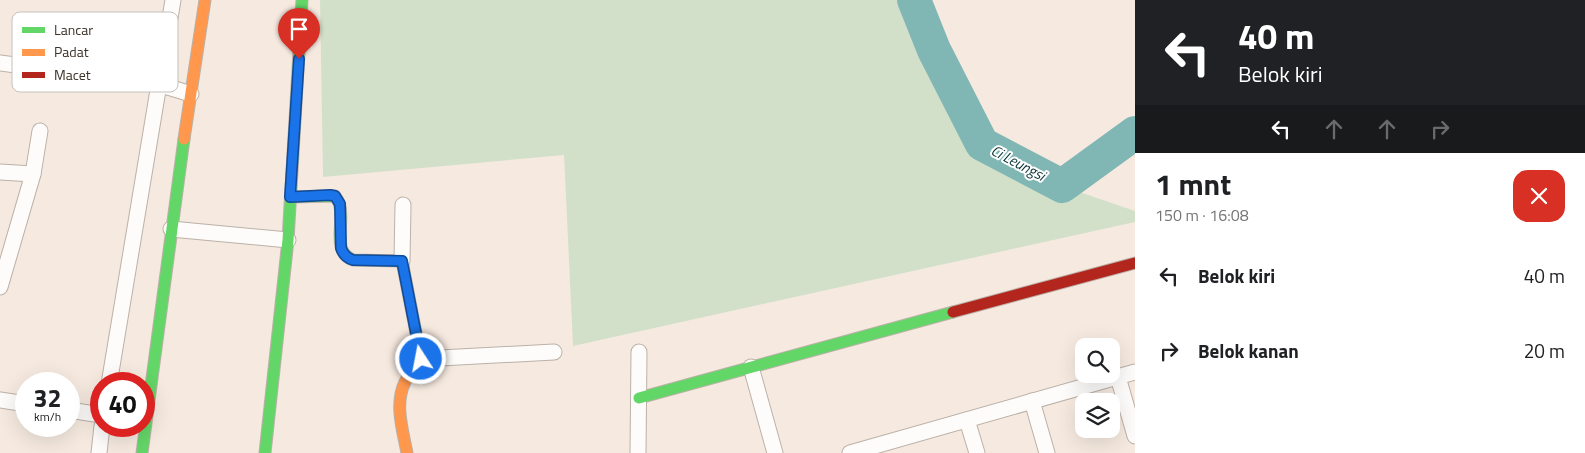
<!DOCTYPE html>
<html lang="id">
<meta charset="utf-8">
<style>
body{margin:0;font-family:"Titillium Web",sans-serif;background:#f6f6f6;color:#202124;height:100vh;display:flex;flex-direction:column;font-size:19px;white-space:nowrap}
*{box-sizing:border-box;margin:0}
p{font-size:16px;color:#757577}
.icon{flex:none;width:28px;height:28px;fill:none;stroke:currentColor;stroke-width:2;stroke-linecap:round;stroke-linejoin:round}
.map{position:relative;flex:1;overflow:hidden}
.sheet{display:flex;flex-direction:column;background:#fff;width:450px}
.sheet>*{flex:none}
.hud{background:#202124;color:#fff;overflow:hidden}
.buttons{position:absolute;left:1075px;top:338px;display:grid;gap:10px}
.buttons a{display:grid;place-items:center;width:45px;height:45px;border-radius:10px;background:#fff;box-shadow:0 5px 20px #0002;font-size:25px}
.speed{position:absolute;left:15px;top:372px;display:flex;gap:10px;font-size:25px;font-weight:700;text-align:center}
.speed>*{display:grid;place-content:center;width:65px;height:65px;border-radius:50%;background:#fff;box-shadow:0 5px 20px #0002;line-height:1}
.speed small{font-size:12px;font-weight:400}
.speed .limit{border:8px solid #d22;background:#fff;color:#111}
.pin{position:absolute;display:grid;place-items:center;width:42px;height:42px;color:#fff;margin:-51px -21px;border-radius:50% 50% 50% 0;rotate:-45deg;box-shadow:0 0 5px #0007}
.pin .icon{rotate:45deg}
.me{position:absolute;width:55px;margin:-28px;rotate:349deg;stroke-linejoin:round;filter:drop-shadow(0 0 4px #0008)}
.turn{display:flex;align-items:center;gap:18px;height:105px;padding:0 20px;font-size:22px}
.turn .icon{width:65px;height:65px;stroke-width:2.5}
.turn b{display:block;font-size:35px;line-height:42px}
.lanes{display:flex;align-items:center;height:48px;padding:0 20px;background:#0003;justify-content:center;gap:25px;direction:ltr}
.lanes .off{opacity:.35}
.round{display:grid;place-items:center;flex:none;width:52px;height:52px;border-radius:15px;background:#f6f6f6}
.summary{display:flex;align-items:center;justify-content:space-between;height:85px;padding:0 20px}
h1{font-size:30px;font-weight:700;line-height:38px}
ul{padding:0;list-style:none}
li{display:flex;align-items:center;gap:15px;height:75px;padding:0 20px}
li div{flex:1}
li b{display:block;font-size:19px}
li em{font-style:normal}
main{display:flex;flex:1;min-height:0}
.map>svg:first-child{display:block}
.green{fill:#d3e0c9}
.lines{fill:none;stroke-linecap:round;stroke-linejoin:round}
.river{stroke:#80b7b5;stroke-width:34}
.street-casing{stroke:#bbb1a8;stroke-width:17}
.fast-casing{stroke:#bbb1a8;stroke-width:13}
.slow-casing{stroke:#bbb1a8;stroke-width:13}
.jam-casing{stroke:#bbb1a8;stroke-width:13}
.street{stroke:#fefcfa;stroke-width:15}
.fast{stroke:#63d668;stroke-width:11}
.slow{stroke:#ff974d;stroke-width:11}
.jam{stroke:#b3261e;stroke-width:11}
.route-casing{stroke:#114b97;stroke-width:12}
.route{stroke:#1a73e8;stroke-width:9}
.labels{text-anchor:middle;stroke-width:4;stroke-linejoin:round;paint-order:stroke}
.water-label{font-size:15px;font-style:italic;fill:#083234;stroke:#fff}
.key{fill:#fff;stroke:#c4c1be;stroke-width:1}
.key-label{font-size:14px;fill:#3b3128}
</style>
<main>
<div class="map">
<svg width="1135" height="453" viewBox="0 0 1135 453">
<rect width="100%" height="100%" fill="#f6eae0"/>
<path class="green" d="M320 0H914L934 50 982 144 1062 186 1135 211V222L573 346 564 155 323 177Z"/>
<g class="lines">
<path class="river" d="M914 0 934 50 982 144 1062 186 1135 133"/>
<defs>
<g id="street">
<path d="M0 63 158 84 191 94"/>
<path d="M0 172 33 174"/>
<path d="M171 229 288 240"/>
<path d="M402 261 403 205"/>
<path d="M0 287 33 174 40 131"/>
<path d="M421 359 554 352"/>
<path d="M751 367 775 453"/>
<path d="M1118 377 1135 436"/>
<path d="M109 384 173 0"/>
<path d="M0 400 26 404"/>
<path d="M1032 401 1047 453"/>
<path d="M69 410 101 415"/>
<path d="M967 420 977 453"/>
<path d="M99 453 102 426"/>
<path d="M638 453 639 352"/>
<path d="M850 453 1135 372"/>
</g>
<g id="fast">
<path d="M291 197 335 196C336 198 338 200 339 203 346 221 330 251 353 260L402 261 417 338"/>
<path d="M639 398 953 312"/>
<path d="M142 453 184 139"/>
<path d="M265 453 288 240 302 0"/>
</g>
<g id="slow">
<path d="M184 139 205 0"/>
<path d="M407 453C403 431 394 404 405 382 409 374 416 367 421 359L417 338"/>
</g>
<path id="jam" d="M953 312 1135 263"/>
</defs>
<use href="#street" class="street-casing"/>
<use href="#fast" class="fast-casing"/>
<use href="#slow" class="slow-casing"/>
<use href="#jam" class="jam-casing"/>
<use href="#street" class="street"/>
<use href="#fast" class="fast"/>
<use href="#slow" class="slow"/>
<use href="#jam" class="jam"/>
</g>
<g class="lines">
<defs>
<path id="route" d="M299 59 290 197 330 195 335 196 340 204 341 248C343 254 346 258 353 260L402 261 421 359"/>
</defs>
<use href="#route" class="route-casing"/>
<use href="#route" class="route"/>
</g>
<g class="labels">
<g class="water-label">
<text transform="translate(1018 163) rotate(28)" y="5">Ci Leungsi</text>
</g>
</g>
<rect x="12" y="12" width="166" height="80" rx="8" class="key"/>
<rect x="22" y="27" width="23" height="6" fill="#63d668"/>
<rect x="22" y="49" width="23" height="7" fill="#ff974d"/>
<rect x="22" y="72" width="23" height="6" fill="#b3261e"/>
<g class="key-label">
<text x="54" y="35">Lancar</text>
<text x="54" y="57">Padat</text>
<text x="54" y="80">Macet</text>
</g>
</svg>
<div class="buttons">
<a><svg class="icon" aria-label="search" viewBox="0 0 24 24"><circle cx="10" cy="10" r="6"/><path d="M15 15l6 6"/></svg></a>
<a><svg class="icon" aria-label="layers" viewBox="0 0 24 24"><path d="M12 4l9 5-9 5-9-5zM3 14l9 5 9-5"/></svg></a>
</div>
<div class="speed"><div>32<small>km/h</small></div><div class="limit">40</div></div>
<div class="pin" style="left:299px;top:59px;background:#d93025"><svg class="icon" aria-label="arrive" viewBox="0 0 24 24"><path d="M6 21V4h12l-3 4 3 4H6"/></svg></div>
<svg class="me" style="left:421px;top:359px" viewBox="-20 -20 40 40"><circle r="17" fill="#1a73e8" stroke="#fff" stroke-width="3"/><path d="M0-11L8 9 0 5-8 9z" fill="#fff"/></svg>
</div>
<section class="sheet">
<div class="hud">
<div class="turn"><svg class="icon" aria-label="left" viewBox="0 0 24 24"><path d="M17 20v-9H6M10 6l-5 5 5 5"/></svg><div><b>40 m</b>Belok kiri</div></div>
<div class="lanes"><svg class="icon" aria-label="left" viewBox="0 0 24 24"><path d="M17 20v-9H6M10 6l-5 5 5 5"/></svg><svg class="icon off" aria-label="ahead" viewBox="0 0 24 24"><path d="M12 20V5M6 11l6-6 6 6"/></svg><svg class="icon off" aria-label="ahead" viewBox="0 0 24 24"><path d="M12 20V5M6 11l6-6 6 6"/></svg><svg class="icon off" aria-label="right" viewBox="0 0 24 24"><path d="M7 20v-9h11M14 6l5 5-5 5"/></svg></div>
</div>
<div class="summary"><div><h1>1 mnt</h1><p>150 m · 16:08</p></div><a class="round" style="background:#d93025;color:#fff"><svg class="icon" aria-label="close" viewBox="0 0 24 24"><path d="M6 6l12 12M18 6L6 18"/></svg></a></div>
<ul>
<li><svg class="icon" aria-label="left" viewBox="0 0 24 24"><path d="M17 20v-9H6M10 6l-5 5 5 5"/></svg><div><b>Belok kiri</b></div><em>40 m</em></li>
<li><svg class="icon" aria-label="right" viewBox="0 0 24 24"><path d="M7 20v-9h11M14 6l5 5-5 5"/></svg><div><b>Belok kanan</b></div><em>20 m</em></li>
</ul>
</section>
</main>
